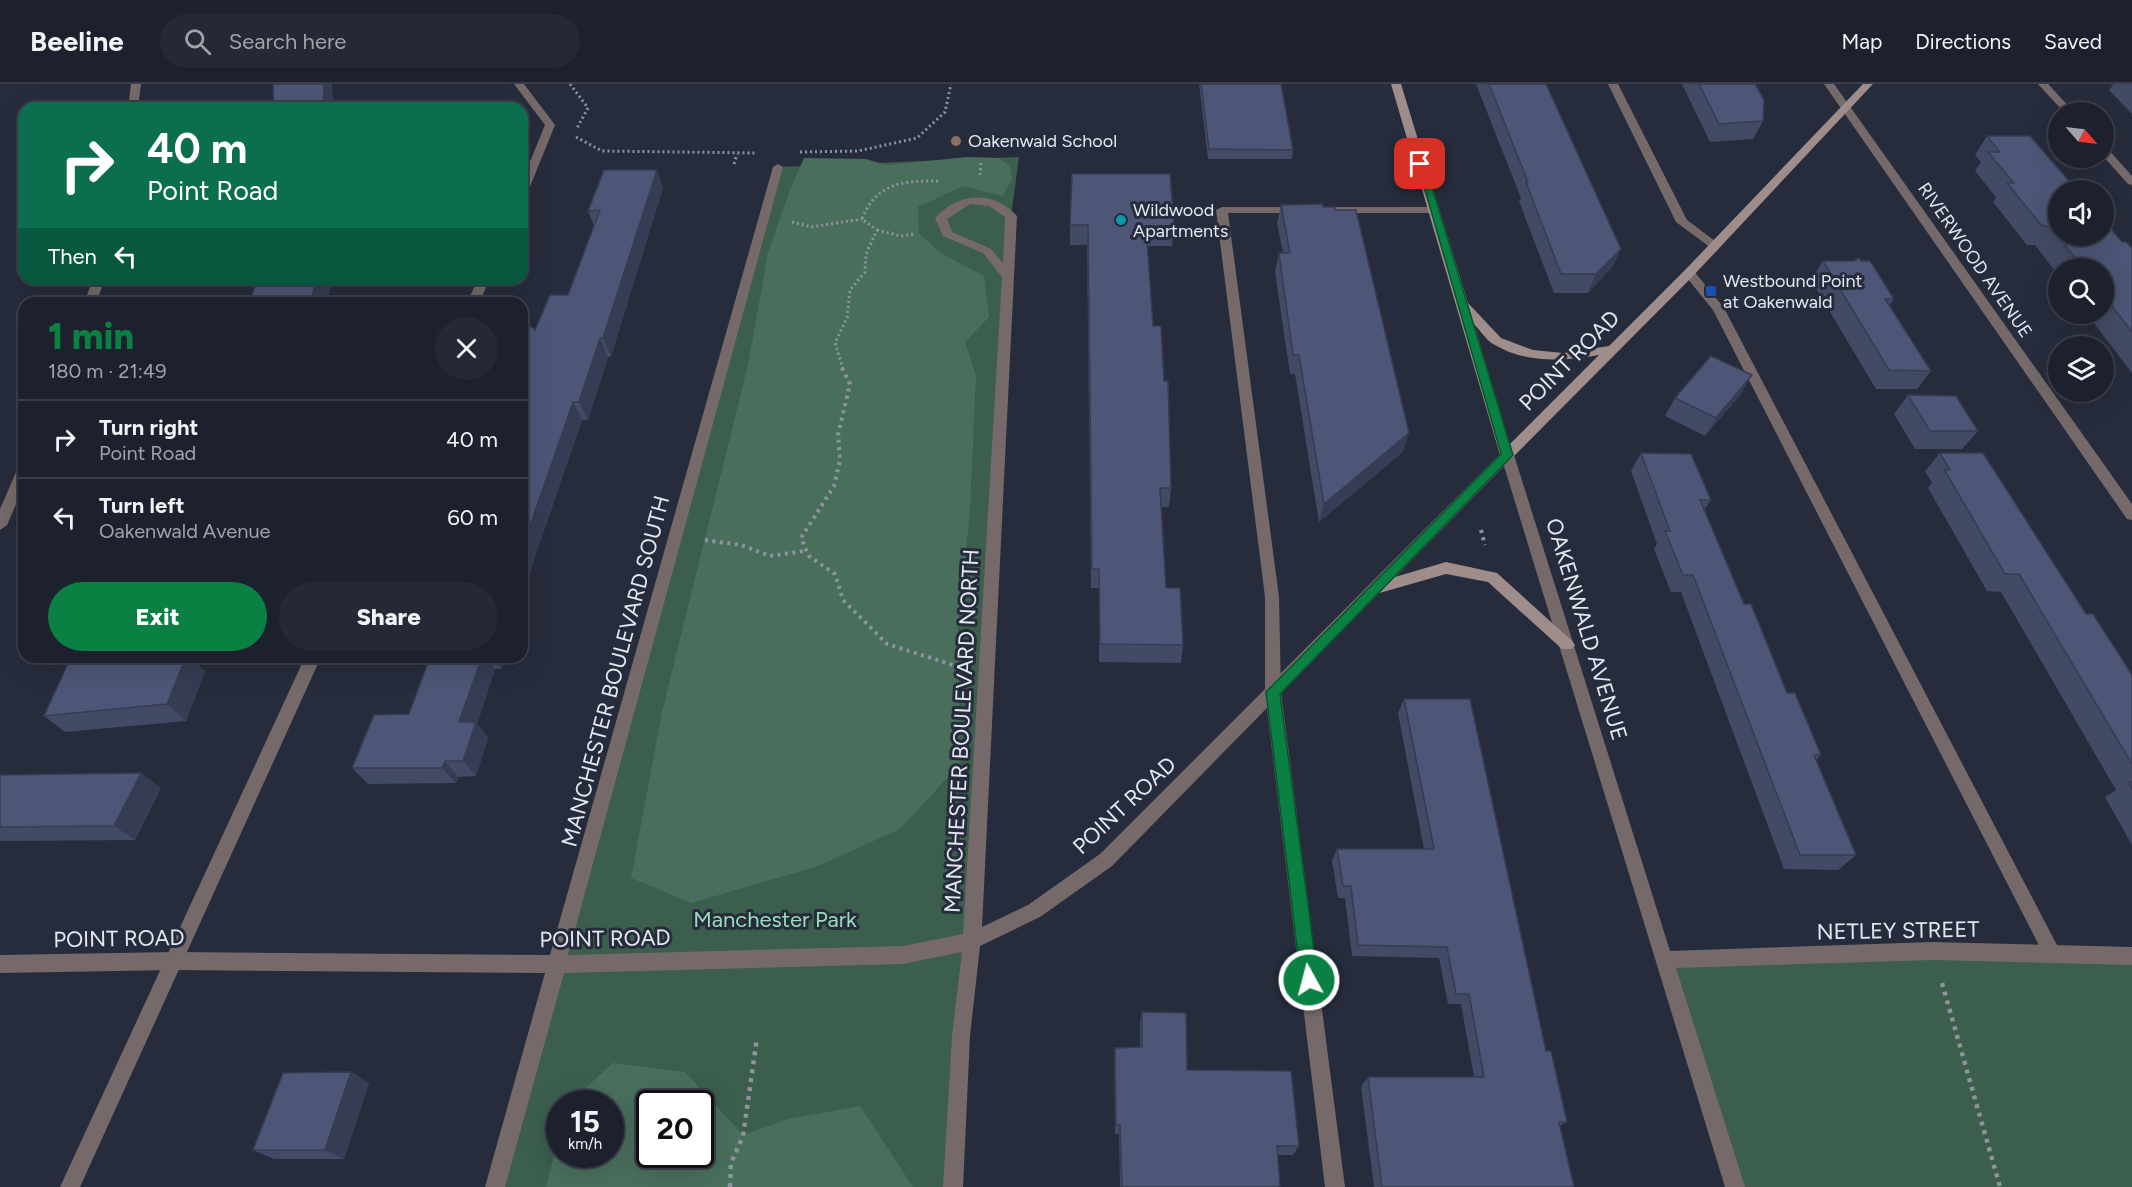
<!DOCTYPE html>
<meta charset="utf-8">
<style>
body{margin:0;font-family:Figtree,sans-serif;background:#252935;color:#f1f3f6;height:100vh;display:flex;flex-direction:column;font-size:22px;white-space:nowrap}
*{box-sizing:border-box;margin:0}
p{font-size:20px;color:#a0a3aa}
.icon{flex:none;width:33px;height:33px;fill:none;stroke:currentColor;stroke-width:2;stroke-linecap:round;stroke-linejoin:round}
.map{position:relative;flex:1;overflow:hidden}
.drawer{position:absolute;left:18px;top:213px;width:510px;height:366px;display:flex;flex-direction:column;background:#1d212d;border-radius:18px;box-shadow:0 6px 24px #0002,0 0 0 2px #3b3e49}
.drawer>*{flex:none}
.top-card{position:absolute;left:18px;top:18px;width:510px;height:183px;border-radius:18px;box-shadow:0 6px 24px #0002,0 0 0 2px #3b3e49;background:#0b6e4f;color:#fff;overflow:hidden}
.needle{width:39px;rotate:118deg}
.tools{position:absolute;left:2048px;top:18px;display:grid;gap:12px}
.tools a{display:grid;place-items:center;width:66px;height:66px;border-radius:50%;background:#1d212d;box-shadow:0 6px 24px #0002,0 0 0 2px #3b3e49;font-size:30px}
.speed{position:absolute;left:546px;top:1006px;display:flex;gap:12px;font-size:30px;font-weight:700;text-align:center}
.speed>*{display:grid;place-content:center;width:78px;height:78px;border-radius:50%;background:#1d212d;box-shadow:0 6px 24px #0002,0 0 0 2px #3b3e49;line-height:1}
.speed small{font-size:15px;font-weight:400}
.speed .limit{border:3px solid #111;border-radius:9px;background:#fff;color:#111}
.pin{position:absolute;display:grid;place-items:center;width:51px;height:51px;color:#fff;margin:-26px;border-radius:12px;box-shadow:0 3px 9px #0006}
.me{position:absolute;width:66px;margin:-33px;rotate:353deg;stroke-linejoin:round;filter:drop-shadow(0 0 4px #0008)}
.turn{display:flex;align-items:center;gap:21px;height:126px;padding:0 30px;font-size:27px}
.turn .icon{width:78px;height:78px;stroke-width:2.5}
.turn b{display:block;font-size:42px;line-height:51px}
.then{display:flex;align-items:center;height:57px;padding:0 30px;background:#0003;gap:12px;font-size:22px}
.round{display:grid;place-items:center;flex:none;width:63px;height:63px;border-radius:32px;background:#252935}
.overview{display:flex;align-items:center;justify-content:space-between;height:102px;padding:0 30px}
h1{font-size:36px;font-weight:800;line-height:45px;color:#0b8043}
.button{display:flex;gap:12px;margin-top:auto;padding:12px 30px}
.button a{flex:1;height:69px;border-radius:36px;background:#0b8043;color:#fff;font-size:24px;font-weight:800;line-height:69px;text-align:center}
.button a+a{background:#252935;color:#f1f3f6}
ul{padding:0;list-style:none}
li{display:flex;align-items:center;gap:18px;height:78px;padding:0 30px;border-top:2px solid #3b3e49}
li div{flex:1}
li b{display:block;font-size:22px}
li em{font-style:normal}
header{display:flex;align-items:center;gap:36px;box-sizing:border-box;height:84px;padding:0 30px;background:#1d212d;border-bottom:2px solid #3b3e49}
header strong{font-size:28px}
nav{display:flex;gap:33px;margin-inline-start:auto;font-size:21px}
.search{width:420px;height:54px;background:#252935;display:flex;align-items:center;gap:15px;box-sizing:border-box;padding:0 21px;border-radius:33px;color:#a0a3aa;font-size:22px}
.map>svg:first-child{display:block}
.green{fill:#3c5e4c;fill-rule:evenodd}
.forest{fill:#496f5c;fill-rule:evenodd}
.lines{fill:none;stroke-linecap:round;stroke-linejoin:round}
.path-far2{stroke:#8e93a0;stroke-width:3;stroke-dasharray:2 3;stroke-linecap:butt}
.path-far1{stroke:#8e93a0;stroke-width:4;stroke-dasharray:3 4.5;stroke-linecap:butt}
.path{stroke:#8e93a0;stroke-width:4.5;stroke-dasharray:4 5;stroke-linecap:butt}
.lane{fill:#756a69;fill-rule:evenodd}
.street{fill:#756a69;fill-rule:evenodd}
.secondary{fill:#9e8d8b;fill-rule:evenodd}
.wall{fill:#424a65}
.shaded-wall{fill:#363c53}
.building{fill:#4d5676;stroke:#363c53;stroke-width:1.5}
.route{fill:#0b8043;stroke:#07532c;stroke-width:1.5}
.education-dot{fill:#8d6e63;stroke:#272c3c;stroke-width:2}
.culture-dot{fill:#0f9aa8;stroke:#272c3c;stroke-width:2}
.transit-dot{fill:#1a4fb4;stroke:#272c3c;stroke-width:2}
.labels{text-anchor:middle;stroke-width:6;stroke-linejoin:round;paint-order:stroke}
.far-poi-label{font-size:18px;fill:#e4e8f3;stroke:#272c3c;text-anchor:start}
.far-street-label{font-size:18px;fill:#e4e8f3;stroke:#272c3c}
.street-label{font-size:22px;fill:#e4e8f3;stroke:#272c3c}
.park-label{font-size:22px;fill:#9adcb9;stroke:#272c3c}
</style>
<header>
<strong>Beeline</strong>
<div class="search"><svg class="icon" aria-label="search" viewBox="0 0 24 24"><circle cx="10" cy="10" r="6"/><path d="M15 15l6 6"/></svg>Search here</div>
<nav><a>Map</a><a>Directions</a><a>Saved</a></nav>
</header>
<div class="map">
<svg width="2132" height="1103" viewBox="0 0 2132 1103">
<rect width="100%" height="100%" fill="#272c3c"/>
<g class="green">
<path d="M1019 73 1011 132 953 1103H495L778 83ZM560 1020H610V1071H560ZM650 1020H700V1071H650Z"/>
<path d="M2132 872V1103H1735L1666 876Z"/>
</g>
<g class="forest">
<path d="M968 73 999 74 1010 82 1012 95 1003 112 963 102 918 123 919 149 939 168 984 192 989 233 965 258 976 291 970 426 958 545 960 680 900 745 818 782 692 819 631 794 662 628 748 281 768 169 789 108 804 74 866 75 886 81Z"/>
<path d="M613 979 685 988 743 1051 788 1035 860 1022 913 1103H546L559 1052 560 1071H610V1020H568ZM650 1020H700V1071H650Z"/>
</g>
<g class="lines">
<g class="path-far2">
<path d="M570 0 588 24 577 44"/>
<path d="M576 53 602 67 757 69"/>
<path d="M800 68 858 67 917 54 945 28 951 0"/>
<path d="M734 80 737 70"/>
<path d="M980 91 981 79"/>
<path d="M792 138 811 143 862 135"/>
<path d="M877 146 901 152 915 150"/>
<path d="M843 285 835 259 847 234 850 206 865 188 866 170 877 146 862 135C877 97 905 97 941 97"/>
</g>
<g class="path-far1">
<path d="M842 284 850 300 838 351 840 376 834 402 801 454 809 472 835 490 843 516 887 560 956 582"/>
<path d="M1481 446 1485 461"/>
<path d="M705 456 741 461 770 472 804 467"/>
</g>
<g class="path">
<path d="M1942 899 2000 1103"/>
<path d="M730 1103 731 1079 743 1052 757 954"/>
</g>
<g class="lane">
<path d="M514 0H524L555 41 527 110 522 113V97L545 41Z"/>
<path d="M1608 0H1618L1687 136 1719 160V164H1711L1676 138Z"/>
<path d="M2038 0H2048L2074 28H2064Z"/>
<path d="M2103 63 2107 64 2132 92V101L2128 100 2103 72Z"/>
<path d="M1222 123H1434L1440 126 1434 129H1228L1279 513 1281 608 1345 1103H1325L1265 608V513L1216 126Z"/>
<path d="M1689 185 1693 186 1724 224 2058 863 2061 869 2058 875 2052 878 2046 875 1713 226 1683 189Z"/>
<path d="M478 195H490L479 219H467Z"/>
<path d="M305 573H321L80 1103H60Z"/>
</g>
<g class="street">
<path d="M131 0H141L138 24H128Z"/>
<path d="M1824 0H1834L2132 420V436L2127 435Z"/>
<path d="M778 80 783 83 568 871 903 862 963 850 1002 193 983 169 943 152 935 134C958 108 994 106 1017 132L982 843 1028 821 1100 770 1502 368 1507 366 1514 371 1670 867 1933 858 2132 863V881L1933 876 1676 884 1745 1103H1725L1504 382 1112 782 1040 833 980 862 970 952 963 1103H943L952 952 962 868 903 880 564 889 505 1103H485L545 889 175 886 0 889V871L175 868 550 871 773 83ZM970 120 989 122 1005 133 1003 179 991 165 952 148 947 135Z"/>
<path d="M93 195H105L96 219H84Z"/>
<path d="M24 381V402L7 441 0 446V425L17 386Z"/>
</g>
<g class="secondary">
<path d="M1391 0H1401L1468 219 1501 254 1533 266 1563 269 1609 262 1685 186 1863 0H1873L1693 192 1512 374 1507 376 1500 371ZM1474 240C1480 246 1486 256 1493 260 1526 280 1564 277 1599 271L1510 360Z"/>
<path d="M1446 478 1497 489 1572 557 1575 561 1572 565H1562L1488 498 1446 490 1376 510 1369 504 1371 500Z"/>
</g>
</g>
<g class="wall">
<path d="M1199 0H1281L1293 66 1292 75H1208Z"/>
<path d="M1476 0H1546L1621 165 1612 183 1588 209H1554L1519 117 1521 114Z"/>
<path d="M1682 0H1755L1763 37 1753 55 1710 58Z"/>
<path d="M2113 0H2132V30L2109 6 2113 1Z"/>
<path d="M1987 52 2122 158 2132 164V289L2087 230H2103V184H2058V191L2035 161H2027L1993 118 1996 113 1975 87 1981 78 1975 71Z"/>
<path d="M657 86 663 104 611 272 608 273 588 336H582L540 458 535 246 568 211 594 142 588 127Z"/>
<path d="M1281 121 1323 123 1403 368 1319 438 1295 290H1290L1275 188 1279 169H1283L1277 139Z"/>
<path d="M1070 141 1174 142 1172 162H1147L1153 242 1171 404 1169 423H1161L1166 504 1183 561 1181 579 1099 578V504H1091L1087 161H1070Z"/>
<path d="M1823 177 1894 215 1889 222 1931 287 1917 305H1876L1811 196Z"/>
<path d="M1741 310 1705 352 1665 332 1675 314Z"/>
<path d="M1908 311 1978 347 1962 365H1915L1894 330Z"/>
<path d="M1641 369 1711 416 1704 426 1744 520 1787 609 1821 671 1816 676 1856 771 1838 786 1784 785 1681 508H1671L1654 465 1657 460 1631 387Z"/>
<path d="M1940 369 2086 530 2132 591V761L2105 713 2116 706 2001 508 1987 507 1928 404 1932 399 1925 387Z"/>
<path d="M71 573H200L197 580 205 587 186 637 65 648 44 632Z"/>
<path d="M430 573H505L501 585H495L477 640 488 654 476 692 458 693 456 699 368 700 352 684 409 630Z"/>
<path d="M1404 615 1546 967 1567 1038 1560 1042 1574 1103H1374L1361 1002 1368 993H1474L1461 920H1448L1439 874 1352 872 1345 814H1338L1332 777 1337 765H1424L1398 629Z"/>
<path d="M0 691 161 704 135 756 0 757Z"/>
<path d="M1142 928 1187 986 1299 1062 1293 1071H1277L1280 1103H1120L1119 1050H1115L1114 974 1115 964 1140 963V939Z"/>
<path d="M351 988 369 999 344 1075H274L253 1066Z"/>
</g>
<g class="shaded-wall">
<path d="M324 0H332L334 24H323Z"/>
<path d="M657 86 663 104 611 272 603 254Z"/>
<path d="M1621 165 1612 183 1588 209 1596 190Z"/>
<path d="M317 195H333L327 219H310Z"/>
<path d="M600 254 608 273 588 336 579 318Z"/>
<path d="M1752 291 1741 310 1705 352 1716 334Z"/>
<path d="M573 318 582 336 540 458 522 515V465Z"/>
<path d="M1409 349 1403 368 1319 438 1324 420Z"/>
<path d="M522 519 530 531 522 554Z"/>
<path d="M178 573H200L197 580 205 587 186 637 167 620Z"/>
<path d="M482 573H486L495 585 477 640 488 654 476 692 463 677 459 638Z"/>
<path d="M493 573H505L501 585Z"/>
<path d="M445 677 458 693 456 699 442 684Z"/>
<path d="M141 689 161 704 135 756 114 742Z"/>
<path d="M351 988 369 999 344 1075 325 1066Z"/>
</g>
<g class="building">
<path d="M273 0H324L323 24H274Z"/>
<path d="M1201 0H1281L1293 66 1209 65Z"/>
<path d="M1489 0H1546L1621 165 1596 190H1561L1526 98H1528Z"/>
<path d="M1699 0H1755L1764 16 1763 37 1719 40Z"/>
<path d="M1987 52H2030L2077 106H2058V152H2103V136L2122 158H2126L2132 164V248L2103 210V184H2083L2050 142H2042L2007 99H2014L1988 68H2000Z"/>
<path d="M604 86H657L603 254H600L579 318H573L522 465V235L535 246 550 211H568L600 126 588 127Z"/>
<path d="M1072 90H1170L1174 142H1146L1153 242H1161L1164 297H1168L1171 404H1160L1166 504H1180L1183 561 1100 560 1099 485H1092L1088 141H1070Z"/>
<path d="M1322 120 1323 123H1335V126H1356L1409 349 1324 420 1299 271H1293L1279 169H1290L1281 121Z"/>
<path d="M1859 174 1861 177H1870L1894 215H1885L1931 287 1889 286 1823 177H1854Z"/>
<path d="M258 195H317L310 219H249Z"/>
<path d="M1711 272 1752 291 1716 334 1675 314Z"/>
<path d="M1908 311 1956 312 1978 347H1930Z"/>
<path d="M1641 369 1691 370 1711 416H1700L1744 520H1751L1787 609H1795L1821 671H1814L1856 771H1800L1693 491H1683L1665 447H1670Z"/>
<path d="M1940 369H1983L2086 530H2093L2132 591V680L2019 490H2005L1944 385 1950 386Z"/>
<path d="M71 573H186L167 620 44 632Z"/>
<path d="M430 573H482L459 638H476L463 677H445L442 684H352L374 631 409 630Z"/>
<path d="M1404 615H1470L1546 967H1551L1567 1038H1559L1574 1103H1382L1368 993H1484L1469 910H1456L1447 863 1358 861 1351 802H1343L1337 765H1434Z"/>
<path d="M141 689 114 742 0 743V691Z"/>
<path d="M2128 698H2132V705Z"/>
<path d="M1142 928 1186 929 1187 986 1291 987 1299 1062H1277L1280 1103H1122L1120 1041H1116L1115 964 1142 963Z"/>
<path d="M351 988 325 1066H253L283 989Z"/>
</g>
<path class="route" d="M1417 78 1425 80 1513 371 1280 610 1318 896 1315 902 1309 904 1303 902 1301 896 1266 608 1501 370Z"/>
<circle class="education-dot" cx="956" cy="57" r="6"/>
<circle class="culture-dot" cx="1121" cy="136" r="6"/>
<rect class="transit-dot" x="1705" y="201" width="12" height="12" rx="3"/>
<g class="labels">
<g class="far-poi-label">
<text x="968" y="63">Oakenwald School</text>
<text x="1133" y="132">Wildwood<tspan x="1133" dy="21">Apartments</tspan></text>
<text x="1723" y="203">Westbound Point<tspan x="1723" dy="21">at Oakenwald</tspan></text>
</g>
<g class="far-street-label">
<text transform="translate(1975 176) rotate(55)" y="6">RIVERWOOD AVENUE</text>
</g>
<g class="street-label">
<text transform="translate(1569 276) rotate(-45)" y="8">POINT ROAD</text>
<text transform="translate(1587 545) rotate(73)" y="8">OAKENWALD AVENUE</text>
<text transform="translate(615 587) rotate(-75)" y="8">MANCHESTER BOULEVARD SOUTH</text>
<text transform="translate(961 647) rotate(-87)" y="8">MANCHESTER BOULEVARD NORTH</text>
<text transform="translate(1124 721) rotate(-43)" y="8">POINT ROAD</text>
<text transform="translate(1898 846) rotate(-1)" y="8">NETLEY STREET</text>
<text transform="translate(119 854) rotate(-1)" y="8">POINT ROAD</text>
<text transform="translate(605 854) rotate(-1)" y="8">POINT ROAD</text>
</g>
<g class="park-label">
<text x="775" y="843">Manchester Park</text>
</g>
</g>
</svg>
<div class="tools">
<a><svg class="needle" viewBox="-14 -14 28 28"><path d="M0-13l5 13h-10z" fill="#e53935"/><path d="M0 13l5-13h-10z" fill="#a0a3aa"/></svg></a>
<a><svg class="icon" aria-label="sound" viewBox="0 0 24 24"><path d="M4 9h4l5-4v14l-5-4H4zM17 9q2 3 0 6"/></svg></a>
<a><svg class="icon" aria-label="search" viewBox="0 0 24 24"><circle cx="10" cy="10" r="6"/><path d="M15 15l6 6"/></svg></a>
<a><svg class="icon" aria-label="layers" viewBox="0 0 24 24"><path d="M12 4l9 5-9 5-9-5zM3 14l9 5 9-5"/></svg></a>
</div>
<div class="speed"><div>15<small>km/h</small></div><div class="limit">20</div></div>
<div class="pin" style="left:1420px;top:80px;background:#d93025"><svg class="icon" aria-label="arrive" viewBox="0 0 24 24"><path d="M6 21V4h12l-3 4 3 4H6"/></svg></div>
<svg class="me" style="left:1309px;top:896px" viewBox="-20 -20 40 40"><circle r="17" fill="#0b8043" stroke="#fff" stroke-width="3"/><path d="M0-11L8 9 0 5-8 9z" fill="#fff"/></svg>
<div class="top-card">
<div class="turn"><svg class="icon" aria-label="right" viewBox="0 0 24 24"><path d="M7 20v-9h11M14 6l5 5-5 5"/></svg><div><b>40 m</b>Point Road</div></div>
<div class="then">Then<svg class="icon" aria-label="left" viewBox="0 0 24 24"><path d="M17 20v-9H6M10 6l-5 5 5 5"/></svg></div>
</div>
<section class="drawer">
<div class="overview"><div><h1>1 min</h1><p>180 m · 21:49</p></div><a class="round"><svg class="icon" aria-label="close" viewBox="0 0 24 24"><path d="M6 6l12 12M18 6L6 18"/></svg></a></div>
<ul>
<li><svg class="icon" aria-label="right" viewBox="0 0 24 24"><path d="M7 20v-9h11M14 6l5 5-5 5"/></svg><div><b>Turn right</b><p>Point Road</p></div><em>40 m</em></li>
<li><svg class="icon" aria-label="left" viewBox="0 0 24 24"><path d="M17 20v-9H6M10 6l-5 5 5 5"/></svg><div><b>Turn left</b><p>Oakenwald Avenue</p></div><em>60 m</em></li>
</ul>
<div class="button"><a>Exit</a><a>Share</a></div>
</section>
</div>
